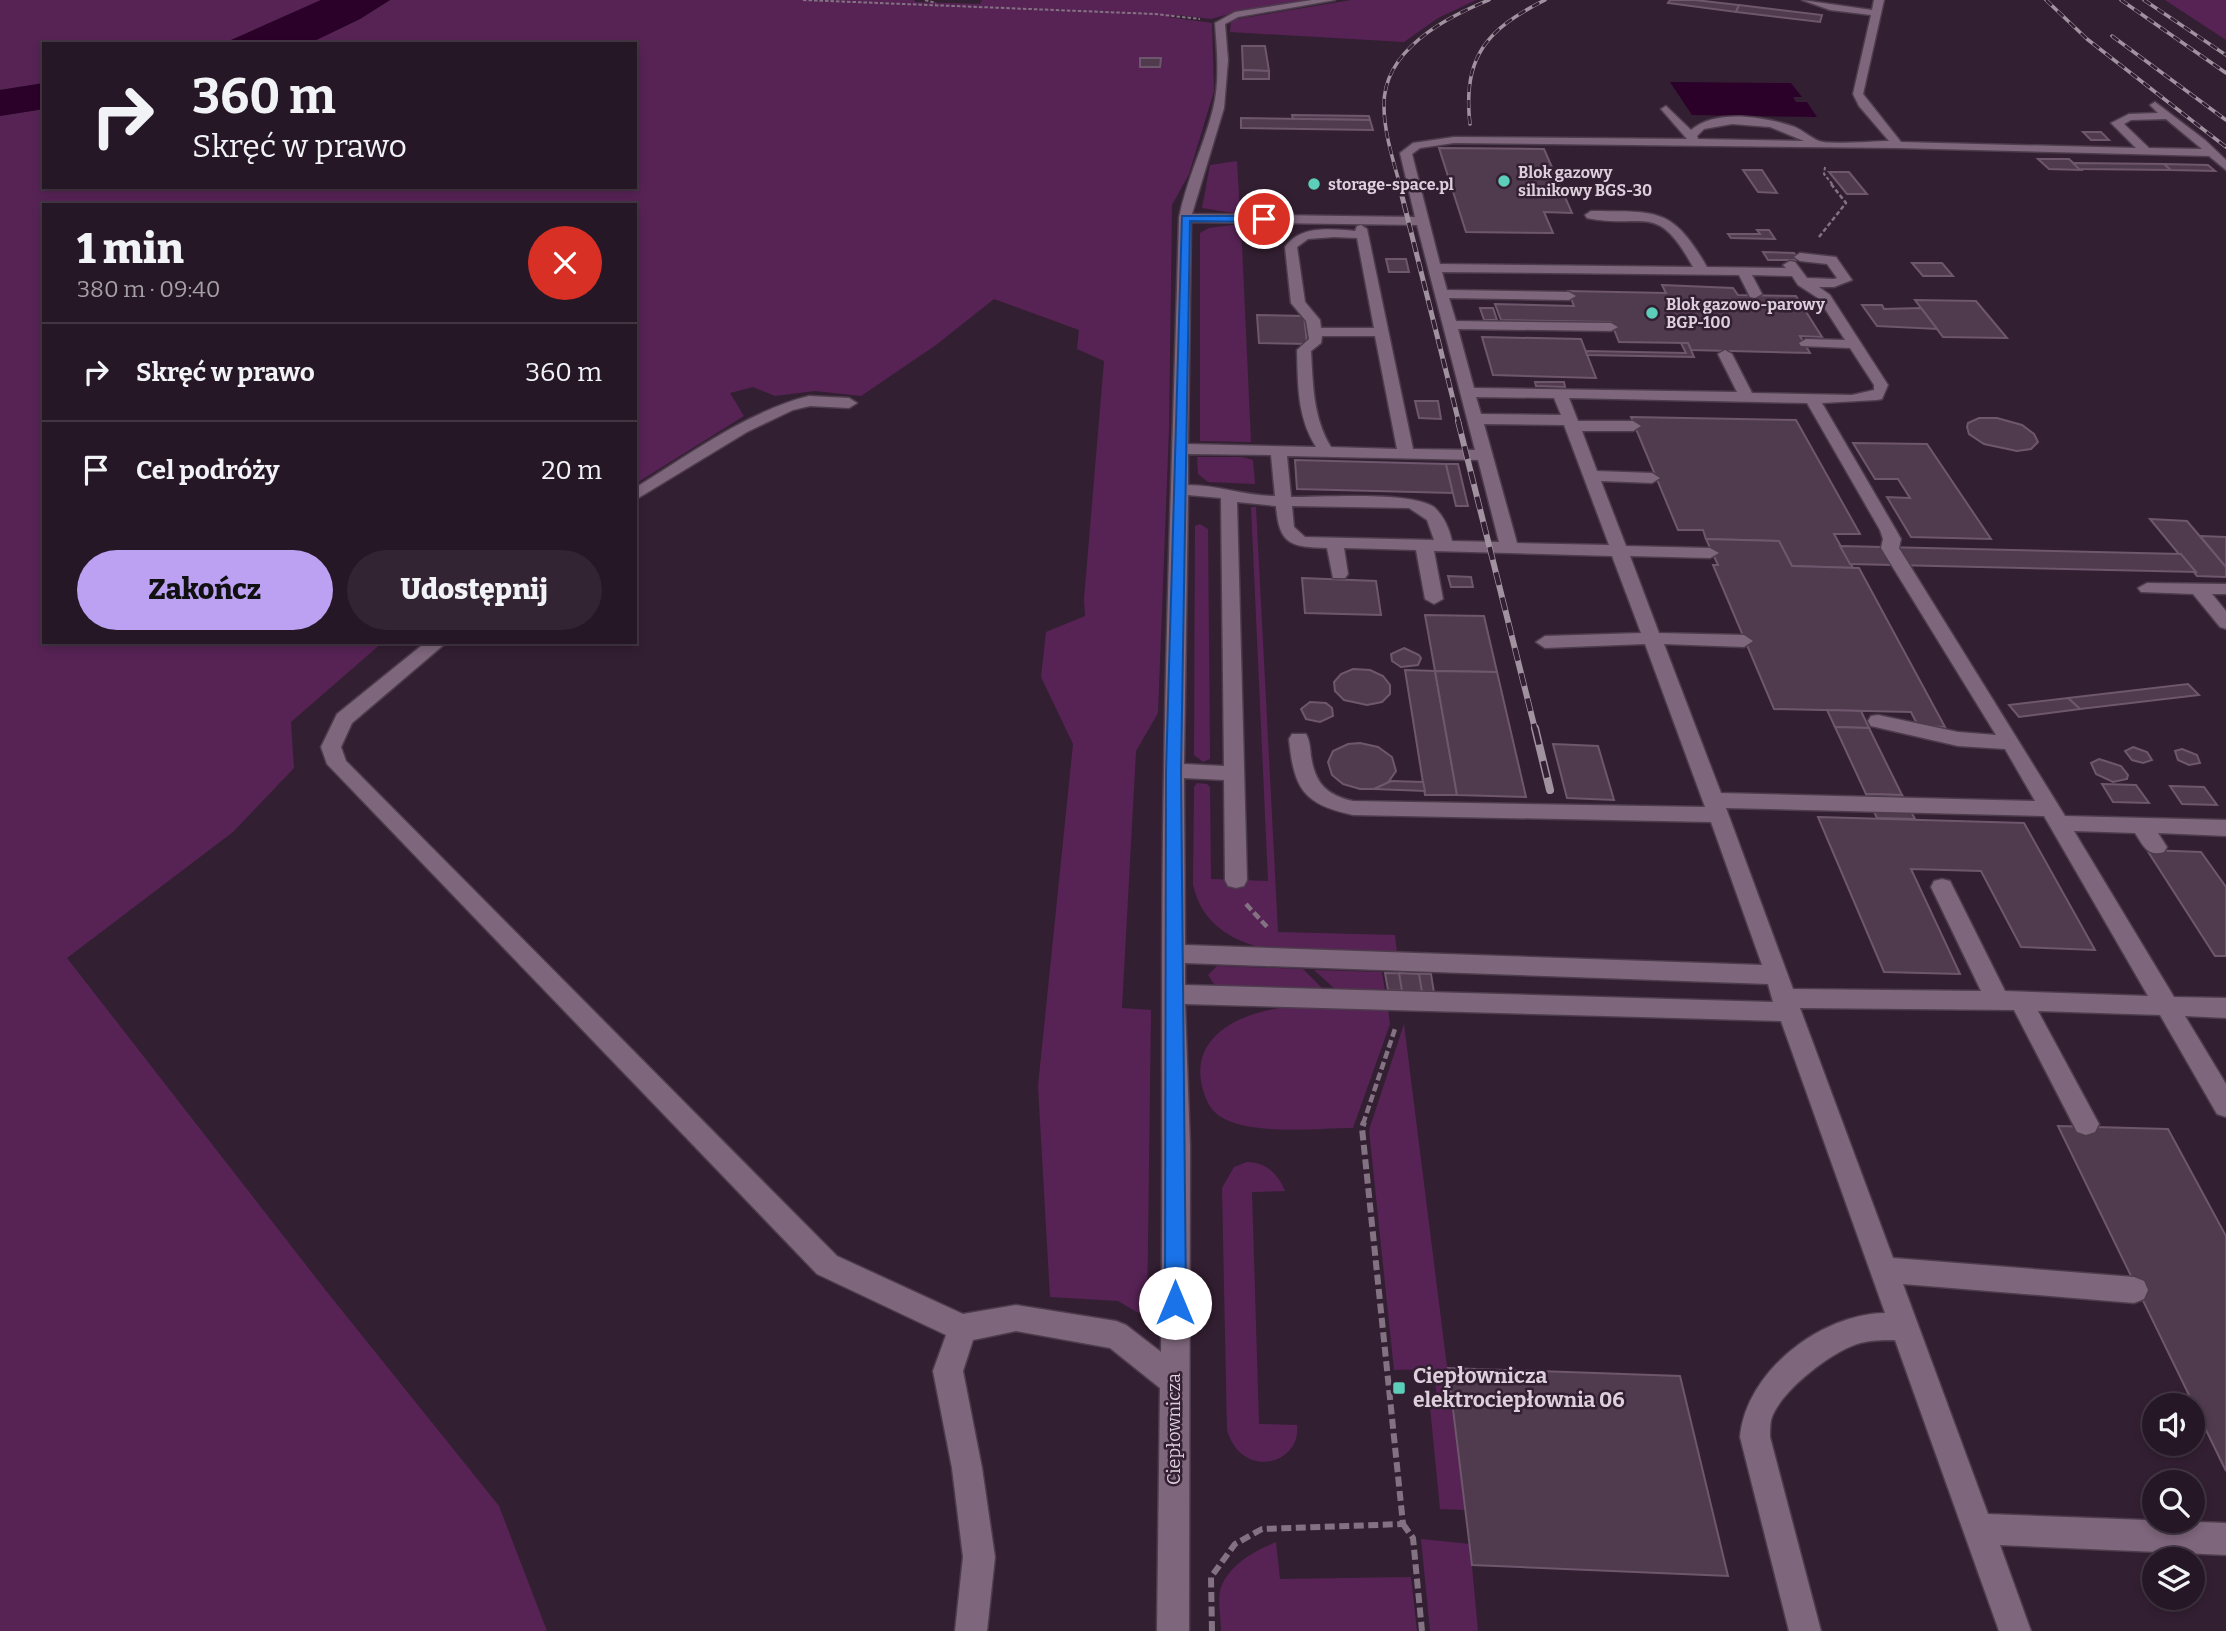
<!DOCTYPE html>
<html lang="pl">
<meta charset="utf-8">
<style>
body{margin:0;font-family:Bitter,serif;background:#322432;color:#f1f3f6;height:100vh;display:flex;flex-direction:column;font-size:26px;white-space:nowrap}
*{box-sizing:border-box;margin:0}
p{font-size:23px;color:#a49fa7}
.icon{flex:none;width:38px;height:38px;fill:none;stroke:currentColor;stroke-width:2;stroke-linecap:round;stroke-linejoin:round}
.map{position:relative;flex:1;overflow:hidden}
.drawer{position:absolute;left:42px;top:203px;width:595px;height:441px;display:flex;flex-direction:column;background:#261726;border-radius:0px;box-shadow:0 4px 10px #0003,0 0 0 2px #423643}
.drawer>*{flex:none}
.top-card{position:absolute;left:42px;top:42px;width:595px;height:147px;border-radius:0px;box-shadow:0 4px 10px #0003,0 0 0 2px #423643;background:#261726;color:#f1f3f6;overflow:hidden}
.buttons{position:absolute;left:2142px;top:1393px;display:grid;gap:14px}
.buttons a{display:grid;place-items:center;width:63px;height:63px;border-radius:50%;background:#261726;box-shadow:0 4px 10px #0003,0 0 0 2px #423643;font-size:35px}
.pin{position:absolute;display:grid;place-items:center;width:60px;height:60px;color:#fff;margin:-30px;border:4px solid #fff;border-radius:50%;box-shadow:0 2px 7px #0007}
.me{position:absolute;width:77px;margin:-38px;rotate:0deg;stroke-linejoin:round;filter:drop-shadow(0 0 5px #0008)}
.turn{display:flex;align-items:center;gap:24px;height:147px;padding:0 35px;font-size:32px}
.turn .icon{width:91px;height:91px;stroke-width:2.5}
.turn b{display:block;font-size:49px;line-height:60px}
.round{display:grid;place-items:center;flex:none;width:74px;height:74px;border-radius:37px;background:#322432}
.headline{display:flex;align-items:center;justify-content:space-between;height:119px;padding:0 35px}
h1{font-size:42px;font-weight:800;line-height:52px}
.cta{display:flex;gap:14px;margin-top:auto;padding:14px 35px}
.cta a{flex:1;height:80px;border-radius:42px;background:#bca0f2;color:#111;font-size:28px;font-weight:800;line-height:80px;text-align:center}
.cta a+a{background:#322432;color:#f1f3f6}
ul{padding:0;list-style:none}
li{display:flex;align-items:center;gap:21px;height:98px;padding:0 35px;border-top:2px solid #423643}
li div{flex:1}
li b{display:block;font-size:26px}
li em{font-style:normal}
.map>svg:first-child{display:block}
.green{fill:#572355}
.water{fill:#2b012a}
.building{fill:#503a4e;stroke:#6e576d;stroke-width:2}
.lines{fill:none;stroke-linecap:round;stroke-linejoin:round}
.minor-casing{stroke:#4d3c4c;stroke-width:3}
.path-far3{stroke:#837282;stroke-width:2;stroke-dasharray:3.5 2;stroke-linecap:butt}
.path-far2{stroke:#837282;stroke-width:2.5;stroke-dasharray:4.5 2.5;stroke-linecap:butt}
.path-far1{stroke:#837282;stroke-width:4.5;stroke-dasharray:8 3.5;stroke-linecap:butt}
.path{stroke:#837282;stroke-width:6;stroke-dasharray:10 4.5;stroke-linecap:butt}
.minor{fill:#7e667c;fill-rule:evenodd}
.rail-far3-casing{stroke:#a192a0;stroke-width:3.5}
.rail-far2-casing{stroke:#a192a0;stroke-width:5}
.rail-far1-casing{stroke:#a192a0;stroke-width:6}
.rail-casing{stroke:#a192a0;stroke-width:8}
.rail-far3{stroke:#331f32;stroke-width:2.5;stroke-dasharray:8;stroke-linecap:butt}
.rail-far2{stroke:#331f32;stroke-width:3.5;stroke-dasharray:10;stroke-linecap:butt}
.rail-far1{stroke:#331f32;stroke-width:4.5;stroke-dasharray:13;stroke-linecap:butt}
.rail{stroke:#331f32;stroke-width:5;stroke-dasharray:17;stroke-linecap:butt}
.route{fill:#1a73e8;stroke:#114b97;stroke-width:2}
.poi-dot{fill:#5dceb9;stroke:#331f32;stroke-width:2.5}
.labels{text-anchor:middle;stroke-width:5;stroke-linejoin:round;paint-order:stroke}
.far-poi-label{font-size:16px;font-weight:bold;fill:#ddd0dc;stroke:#331f32;text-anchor:start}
.street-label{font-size:18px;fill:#ddd0dc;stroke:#331f32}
.near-poi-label{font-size:21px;font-weight:bold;fill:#ddd0dc;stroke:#331f32;text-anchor:start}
</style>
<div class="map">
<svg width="2226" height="1631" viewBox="0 0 2226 1631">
<rect width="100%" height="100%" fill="#331f32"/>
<g class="green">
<path d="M0 0H321L222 44H44V83L0 90Z"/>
<path d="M390 0H914L915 2 980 4 982 0H1313L1240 11 1211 19 1177 15 1168 17 1212 23 1214 91 1189 174 1172 205 1169 428 1158 713 1136 751 1122 1008 1151 1010 1147 1318 1118 1301 1050 1297 1038 1086 1073 744 1041 677 1046 632 1085 616 1084 599 1104 361 1077 349 1079 330 994 299 936 345 861 396 815 391 775 396 753 387 730 393 744 416 635 484V205H44V642H383L291 722 294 768 233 832 67 958 327 1292 499 1506 547 1631H0V116L44 109V187H635V44H308L360 19Z"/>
<path d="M1351 0H1476L1438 18 1404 42 1230 32 1231 20Z"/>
<path d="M2165 0H2226V40Z"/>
<path d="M1237 161 1240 214 1202 208 1210 165Z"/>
<path d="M1241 224 1251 442 1200 441V233L1209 228Z"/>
<path d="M1197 457H1242L1253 460 1255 484 1208 482 1198 474Z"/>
<path d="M1251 507H1256L1278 932 1395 935 1397 953 1255 946C1223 936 1200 918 1193 884L1194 787 1197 783 1207 784 1210 787 1211 879 1268 881Z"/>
<path d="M1200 524 1208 529 1210 759 1203 762 1194 755 1195 526Z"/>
<path d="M1217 966 1303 969 1323 989 1219 986 1214 984 1208 975Z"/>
<path d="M1314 970 1382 972 1385 990 1335 989Z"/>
<path d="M1286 1007 1388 1010 1390 1024 1353 1128C1318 1128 1252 1136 1221 1117 1210 1110 1205 1099 1202 1086 1190 1034 1244 1012 1286 1007Z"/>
<path d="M1404 1024 1465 1510 1440 1509 1429 1397H1437L1433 1369 1394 1370 1369 1130Z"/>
<path d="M1247 1162C1266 1162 1278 1174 1285 1191L1252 1192 1259 1424 1297 1425C1302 1464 1242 1481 1227 1430L1222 1188 1234 1167Z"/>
<path d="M1421 1539 1470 1544 1478 1631H1430Z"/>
<path d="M1276 1542 1280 1579 1411 1577 1417 1631H1221C1221 1618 1217 1598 1221 1587 1231 1563 1255 1551 1276 1542Z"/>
</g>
<g class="water">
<path d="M321 0H390L360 19 308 44H222Z"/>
<path d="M1670 82 1791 83 1802 97H1793L1796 102H1807L1817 117 1692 115Z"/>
<path d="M44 83V109L0 116V90Z"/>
</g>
<g class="building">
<path d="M1670 0H1695L1739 5 1736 12 1668 3Z"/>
<path d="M1739 5 1822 15 1820 22 1736 12Z"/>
<path d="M1242 46H1265L1269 71 1243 70Z"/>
<path d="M1140 58H1161L1160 67H1140Z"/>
<path d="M1243 70 1269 71V79H1243Z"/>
<path d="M1292 115 1369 116 1370 120 1293 119Z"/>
<path d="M1241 118 1370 120 1373 130 1241 128Z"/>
<path d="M2083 132H2101L2109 140H2091Z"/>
<path d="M1439 148 1544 149 1572 213 1544 212 1553 233 1466 232Z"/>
<path d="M2038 159H2069L2081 170 2049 169Z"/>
<path d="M2073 163 2164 164 2171 170 2079 169Z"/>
<path d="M2164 164 2208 165 2215 171 2171 170Z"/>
<path d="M1743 170H1762L1777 193 1758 192Z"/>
<path d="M1829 172H1849L1867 194H1847Z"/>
<path d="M1757 230H1769L1775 239 1731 238 1728 234H1760Z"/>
<path d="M1763 252 1794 253 1799 260H1768Z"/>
<path d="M1386 259H1406L1409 272H1389Z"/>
<path d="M1912 263H1942L1953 276H1923Z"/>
<path d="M1662 285 1733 288 1738 295 1796 296 1822 337 1800 336 1810 353 1691 350 1688 343 1619 342 1611 322 1501 320 1495 304 1574 306 1568 291 1666 293Z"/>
<path d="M1915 300 1976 301 2007 338 1943 337Z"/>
<path d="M1862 305H1882L1884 309 1921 308 1937 329 1877 326Z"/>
<path d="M1480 308H1493L1497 320H1484Z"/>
<path d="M1257 315 1304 316 1307 344 1259 343Z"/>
<path d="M1482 337 1581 339 1596 378 1493 375Z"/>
<path d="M1681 343H1688L1694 357 1587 355 1586 351 1686 353Z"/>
<path d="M1535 382H1564L1565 387 1536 386Z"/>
<path d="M1415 401H1438L1441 419 1419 418Z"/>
<path d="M1631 417 1796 420 1860 534H1834L1853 568 1792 566 1779 541 1706 539 1703 530H1678Z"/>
<path d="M1979 418H1997L2022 425 2034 434 2038 442 2031 449 2017 451 1984 444 1969 434 1967 427 1968 423Z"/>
<path d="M1853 443 1927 444 1991 539 1911 537 1887 497 1910 498 1898 479H1875Z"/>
<path d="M1295 460 1446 464 1453 493 1297 489Z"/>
<path d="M1446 464H1458L1468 506H1456Z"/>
<path d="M2150 519 2187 521 2226 567V577L2197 576Z"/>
<path d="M2200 536 2226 537V567Z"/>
<path d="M1706 539 1779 541 1792 566 1859 568 1945 727 1918 726 1911 712 1774 709 1713 565H1718Z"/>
<path d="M1840 546 2181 554 2196 572 1850 564Z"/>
<path d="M1448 576 1471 577 1473 587H1451Z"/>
<path d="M1302 578 1376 581 1381 615 1305 613Z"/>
<path d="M1425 615 1484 616 1497 672 1435 671Z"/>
<path d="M1404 648 1419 655 1421 658 1418 665 1401 667 1392 661 1391 654Z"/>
<path d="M1353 669 1370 670 1383 676 1390 685V694L1382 702 1367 705 1344 700 1335 691 1334 682 1341 674Z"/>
<path d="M1405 670 1435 671 1457 795H1425Z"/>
<path d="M1435 671 1497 672 1526 797 1457 795Z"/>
<path d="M2188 684 2199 695 2080 709 2068 698Z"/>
<path d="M2068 698 2080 709 2019 717 2009 705Z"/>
<path d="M1310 702 1326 703 1332 708 1333 716 1320 722 1306 719 1301 709Z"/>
<path d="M1827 710 1861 711 1869 728 1835 727Z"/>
<path d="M1835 727 1869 728 1902 795 1866 794Z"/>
<path d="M1360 743 1378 747 1392 757 1396 771 1387 784 1374 789H1360L1343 784 1332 775 1328 762 1333 751 1348 744Z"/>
<path d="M1553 744 1598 746 1614 800 1567 798Z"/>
<path d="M2133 747 2147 752 2152 760 2143 763 2132 760 2125 751Z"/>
<path d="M2182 749 2197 755 2200 763 2189 765 2178 760 2175 751Z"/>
<path d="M2099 759 2121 766 2128 775 2127 779 2113 782 2096 774 2091 763Z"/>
<path d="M1391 781 1423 782 1425 791 1374 789Z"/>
<path d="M2102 784 2136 785 2149 803 2113 802Z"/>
<path d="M2170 786 2204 787 2217 805 2182 804Z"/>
<path d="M1866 794 1902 795 1915 819 1877 818Z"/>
<path d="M1818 817 2024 823 2095 950 2021 947 1981 871 1911 869 1960 974 1884 972Z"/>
<path d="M2147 850 2201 852 2226 887V956H2215Z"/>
<path d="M1385 973 1431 974 1434 993 1388 990Z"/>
<path d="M1399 973 1419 974 1422 992 1402 991Z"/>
<path d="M2058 1126 2168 1129 2226 1236V1471Z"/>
<path d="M1448 1368 1680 1376 1728 1576 1472 1565Z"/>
</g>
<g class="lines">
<defs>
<g id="minor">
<path d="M1312 0H1335L1238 17 1225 24 1228 60 1224 108 1192 214 1415 217 1400 153 1413 143 1454 137 1687 139 1661 109 1666 106 1691 130C1716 108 1766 117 1795 127 1804 131 1811 138 1819 141 1830 145 1874 141 1889 141L1859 106 1853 94 1871 15 1830 10 1802 0 1872 10 1874 0H1884L1863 94 1901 142 2136 148 2111 123 2129 114 2158 113 2150 105 2155 102 2205 140 2226 160V170L2209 156 1898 148 1454 143 1420 148 1412 154 1440 264 1693 267C1656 200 1646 230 1587 218L1585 215 1591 211C1656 212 1672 206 1707 267L1786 268 1783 265 1790 261 1795 262 1807 278 1834 279 1837 278 1827 264 1800 261 1794 257 1800 253 1836 257 1852 280 1834 287H1819L1830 295 1888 385 1882 399 1877 400 1822 403 1896 530 1901 539 1899 548 2065 816 2226 820V836L2158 833 2167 847 2164 852C2147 857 2143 845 2135 833L2074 831 2174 997 2226 998V1018L2185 1016 2226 1084V1117L2217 1114 2160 1015 2038 1011 2099 1124 2095 1132 2086 1135 2077 1132 2014 1010 1800 1008 1893 1258 2134 1277 2144 1281 2148 1290 2144 1299 2134 1303 1903 1284 1988 1514 2226 1523V1555L2000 1545 2031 1631H1999L1895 1340C1882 1340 1869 1340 1857 1344 1830 1353 1779 1392 1771 1420 1770 1426 1770 1432 1770 1437L1821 1631H1789L1740 1437C1746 1371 1821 1314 1885 1313L1781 1021 1185 1004 1190 1146 1189 1631H1157L1160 1388 1110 1348 1016 1331 973 1340 963 1371 982 1468 995 1557 987 1631H955L963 1557 952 1468 933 1371 946 1335 817 1274 327 764 321 747 337 714 426 642H447L352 723 341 747 346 761 837 1256 963 1314 1016 1305 1116 1321 1126 1325 1161 1352C1164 1158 1160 965 1164 771 1167 587 1174 402 1179 218 1186 180 1204 146 1213 109 1220 82 1217 51 1215 23L1235 12ZM2166 119 2202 149 2149 148 2124 124 2131 120ZM1732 124 1770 127 1804 141 1698 139 1697 136 1704 129ZM1191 222 1417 225 1475 450 1413 449 1367 229 1361 225 1357 226 1355 231C1330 229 1301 225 1285 247L1291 303 1306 321 1309 339 1297 350C1298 384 1297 417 1316 447L1188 444ZM1334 237 1357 238 1374 328H1321L1320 320 1305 302 1297 247 1308 239ZM1442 272 1739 275 1750 297 1755 298 1762 294 1752 275 1792 276 1798 285 1818 298 1845 340 1806 339 1799 343 1801 346 1850 348 1874 385V390L1852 395 1752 393 1732 354 1725 350 1718 354 1737 392 1474 388 1458 329 1611 331 1618 327 1611 323 1456 321 1449 298 1569 300 1576 296 1569 292 1447 290ZM1322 336H1375L1397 449 1331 447C1313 418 1313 385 1311 351L1321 343ZM1476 397 1554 398 1561 415 1481 414ZM1569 398 1807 403 1880 530 1883 539 1881 548 1996 735 1958 732 1878 715 1871 716 1868 721 1871 726 1958 746 2005 749 2035 801 1721 793 1664 644 1744 647 1753 641 1744 635 1659 633 1630 556 1710 558 1719 553 1710 548 1626 546 1601 481 1652 483 1660 478 1652 473 1597 471 1582 431H1633L1641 426 1633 421H1578ZM1484 424 1564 425 1609 545 1517 543ZM1188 454 1271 455 1275 496C1245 496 1218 485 1188 485ZM1287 456 1478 460 1499 542 1452 541C1449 528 1444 516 1434 507 1411 491 1322 497 1291 497ZM1188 495 1221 498 1224 766 1184 764ZM1237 502 1276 506C1279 545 1291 547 1327 548L1333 578H1345L1348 574 1344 548 1416 550 1425 599 1434 604 1443 599 1434 551 1612 556 1641 633 1545 636 1536 642 1545 648 1645 644 1705 807 1353 801C1326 795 1315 783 1311 756 1310 748 1310 741 1306 734H1292L1289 739C1294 789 1303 804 1353 815L1711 822 1762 965 1185 945 1184 778 1224 780 1225 880 1228 886 1236 888 1244 886 1247 880ZM1292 506 1409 508 1427 520 1434 540 1305 537 1294 527ZM1726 808 2044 816 2148 996 2005 991 1950 881 1942 879 1934 881 1931 887 1981 991 1793 989ZM1185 963 1768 984 1773 1002 1185 985Z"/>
<path d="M809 396 849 398 857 403 849 408 810 406 793 410 747 432 635 500V488C690 454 746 412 809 396Z"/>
<path d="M2147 583 2226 584V594H2212L2226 611V629L2220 627 2193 594 2141 592 2138 588Z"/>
</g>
</defs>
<use href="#minor" class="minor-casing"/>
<g class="path-far3">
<path d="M803 0 1155 14 1200 19"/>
<path d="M925 0 936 3"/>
<path d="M1825 167 1824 174 1833 185"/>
</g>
<path class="path-far2" d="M1819 237 1846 203 1831 184"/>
<g class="path-far1">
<path d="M1246 904 1268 928"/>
<path d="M1363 1124 1396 1026"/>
</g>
<g class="path">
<path d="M1403 1524 1413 1538 1422 1631"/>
<path d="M1212 1631 1211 1577 1235 1544 1262 1529 1403 1524 1362 1128 1364 1122"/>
</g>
<use href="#minor" class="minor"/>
<defs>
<g id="rail-far3">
<path d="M2046 0 2087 39 2226 147"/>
<path d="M2121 0 2226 73"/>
<path d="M2144 0 2226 55"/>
<path d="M2112 36 2226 120"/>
<path d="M1470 124C1462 57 1487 29 1545 0"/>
<path d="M1400 185C1393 160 1384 132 1384 106 1383 50 1445 18 1489 0"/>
</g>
<path id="rail-far2" d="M1399 184 1459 423"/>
<path id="rail-far1" d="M1458 421 1535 729"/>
<path id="rail" d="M1535 728 1550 790"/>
</defs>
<use href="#rail-far3" class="rail-far3-casing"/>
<use href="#rail-far2" class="rail-far2-casing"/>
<use href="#rail-far1" class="rail-far1-casing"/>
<use href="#rail" class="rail-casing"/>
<use href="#rail-far3" class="rail-far3"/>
<use href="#rail-far2" class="rail-far2"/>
<use href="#rail-far1" class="rail-far1"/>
<use href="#rail" class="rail"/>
</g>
<path class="route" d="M1182 216H1264L1269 219 1264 222 1190 221 1181 772 1186 1303 1183 1310 1175 1313 1168 1310 1165 1303 1166 772Z"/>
<g class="poi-dot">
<circle cx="1504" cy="181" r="7"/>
<circle cx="1314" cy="184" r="7"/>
<circle cx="1652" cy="313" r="7"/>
<rect x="1392" y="1381" width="14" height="14" rx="3.5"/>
</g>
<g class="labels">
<g class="far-poi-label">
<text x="1518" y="178">Blok gazowy<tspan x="1518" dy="18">silnikowy BGS-30</tspan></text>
<text x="1328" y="190">storage-space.pl</text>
<text x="1666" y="310">Blok gazowo-parowy<tspan x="1666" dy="18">BGP-100</tspan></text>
</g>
<g class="street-label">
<text transform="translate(1174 1429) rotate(-90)" y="6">Ciepłownicza</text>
</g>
<g class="near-poi-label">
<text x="1413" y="1383">Ciepłownicza<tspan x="1413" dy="24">elektrociepłownia 06</tspan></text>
</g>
</g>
</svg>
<div class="buttons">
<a><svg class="icon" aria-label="sound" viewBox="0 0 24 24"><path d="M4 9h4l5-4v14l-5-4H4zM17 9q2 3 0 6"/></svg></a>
<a><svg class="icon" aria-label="search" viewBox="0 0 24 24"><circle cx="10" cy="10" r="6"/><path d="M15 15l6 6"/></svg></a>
<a><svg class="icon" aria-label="layers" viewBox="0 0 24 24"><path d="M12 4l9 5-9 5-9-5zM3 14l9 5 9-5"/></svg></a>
</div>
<div class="pin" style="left:1264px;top:219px;background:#d93025"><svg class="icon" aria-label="arrive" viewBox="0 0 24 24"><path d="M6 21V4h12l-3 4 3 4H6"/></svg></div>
<svg class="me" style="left:1175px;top:1303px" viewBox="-20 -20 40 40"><circle r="19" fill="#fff"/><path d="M0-13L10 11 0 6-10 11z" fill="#1a73e8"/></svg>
<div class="top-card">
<div class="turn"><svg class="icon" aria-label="right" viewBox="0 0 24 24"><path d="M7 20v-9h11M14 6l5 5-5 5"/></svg><div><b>360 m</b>Skręć w prawo</div></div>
</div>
<section class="drawer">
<div class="headline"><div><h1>1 min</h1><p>380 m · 09:40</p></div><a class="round" style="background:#d93025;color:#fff"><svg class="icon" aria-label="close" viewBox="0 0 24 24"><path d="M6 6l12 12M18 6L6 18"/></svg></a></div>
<ul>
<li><svg class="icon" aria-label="right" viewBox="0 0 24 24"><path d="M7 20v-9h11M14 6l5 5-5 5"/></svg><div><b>Skręć w prawo</b></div><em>360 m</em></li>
<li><svg class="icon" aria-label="arrive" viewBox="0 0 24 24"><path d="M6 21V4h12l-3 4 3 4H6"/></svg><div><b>Cel podróży</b></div><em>20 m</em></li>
</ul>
<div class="cta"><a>Zakończ</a><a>Udostępnij</a></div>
</section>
</div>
